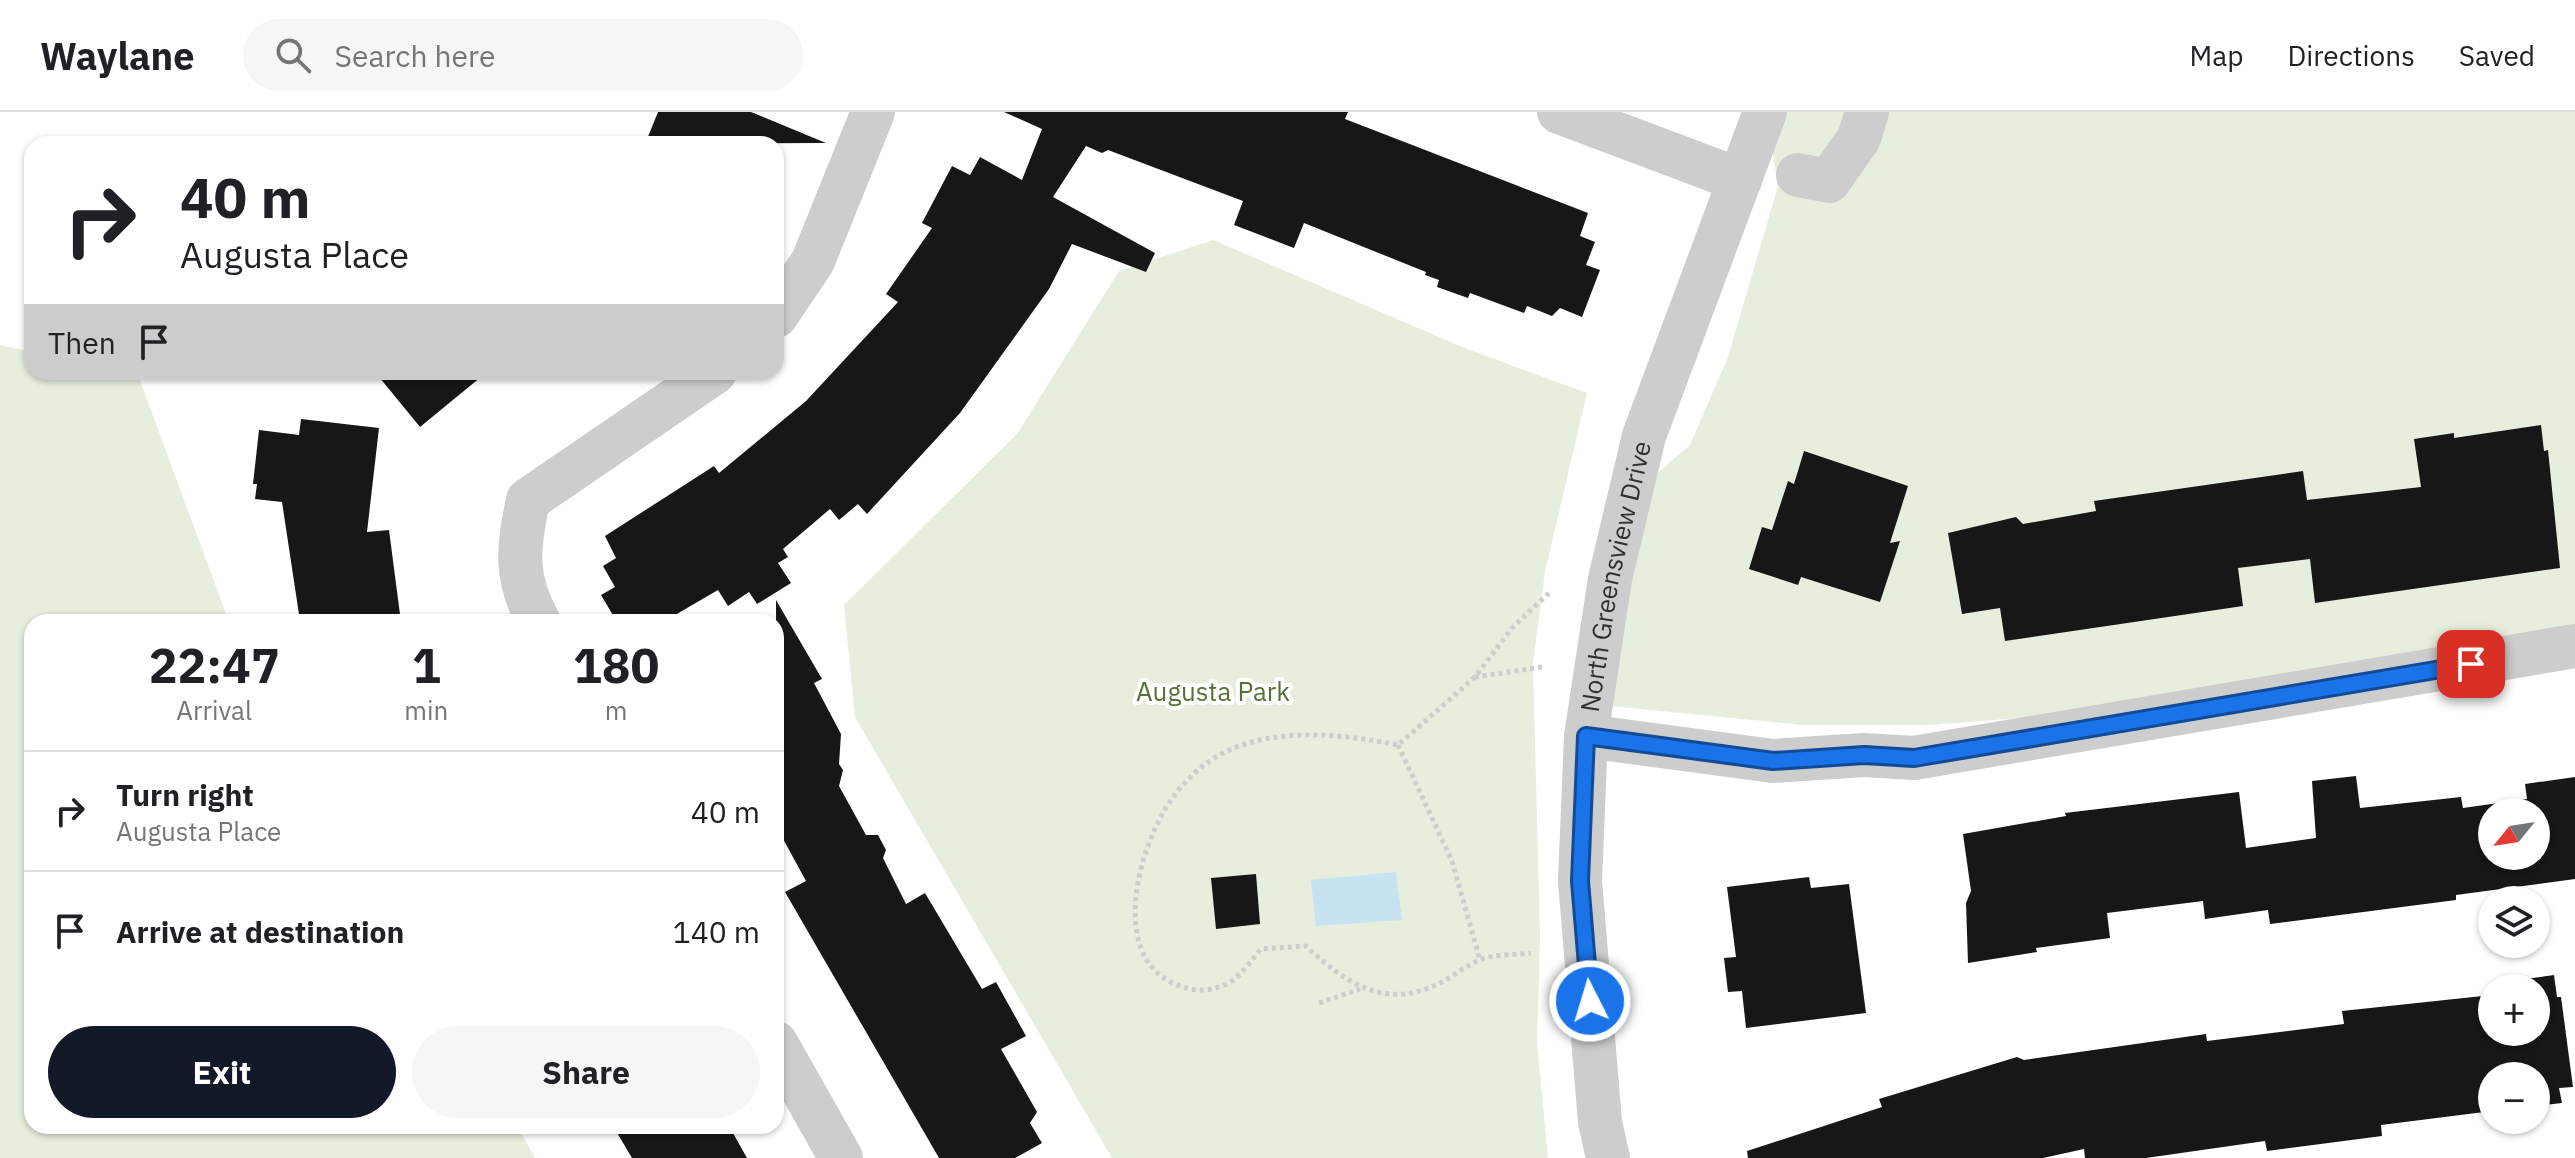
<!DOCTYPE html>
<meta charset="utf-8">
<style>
body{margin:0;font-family:"IBM Plex Sans",sans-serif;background:#f6f6f6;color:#202124;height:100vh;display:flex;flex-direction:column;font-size:30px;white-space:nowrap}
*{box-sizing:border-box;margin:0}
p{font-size:26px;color:#757577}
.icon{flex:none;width:44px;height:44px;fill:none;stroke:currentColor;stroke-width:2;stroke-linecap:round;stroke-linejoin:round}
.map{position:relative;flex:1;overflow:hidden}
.panel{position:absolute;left:24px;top:502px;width:760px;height:520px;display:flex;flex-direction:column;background:#fff;border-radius:24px;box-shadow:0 2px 6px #0004}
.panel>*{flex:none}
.banner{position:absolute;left:24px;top:24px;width:760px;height:244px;border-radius:24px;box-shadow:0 2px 6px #0004;background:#fff;color:#202124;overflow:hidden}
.needle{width:52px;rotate:240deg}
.buttons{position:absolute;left:2478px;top:686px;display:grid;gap:16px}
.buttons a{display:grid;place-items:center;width:72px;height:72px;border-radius:50%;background:#fff;box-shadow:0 2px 6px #0004;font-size:40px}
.pin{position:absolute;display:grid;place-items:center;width:68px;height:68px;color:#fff;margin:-34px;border-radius:16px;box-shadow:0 4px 12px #0006}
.me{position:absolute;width:88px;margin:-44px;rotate:355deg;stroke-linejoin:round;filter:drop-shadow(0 0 6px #0008)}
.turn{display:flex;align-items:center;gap:28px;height:168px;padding:0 24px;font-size:36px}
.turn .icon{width:104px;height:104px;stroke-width:2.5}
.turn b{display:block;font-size:56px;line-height:68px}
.then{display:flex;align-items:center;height:76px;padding:0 24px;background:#0003;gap:16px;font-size:30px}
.eta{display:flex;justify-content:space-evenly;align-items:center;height:136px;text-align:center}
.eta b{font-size:48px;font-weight:700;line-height:56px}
.cta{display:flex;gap:16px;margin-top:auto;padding:16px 24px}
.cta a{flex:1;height:92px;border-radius:48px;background:#111827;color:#fff;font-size:32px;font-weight:700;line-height:92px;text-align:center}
.cta a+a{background:#f6f6f6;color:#202124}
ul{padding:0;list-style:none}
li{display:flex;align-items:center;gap:24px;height:120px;padding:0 24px;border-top:2px solid #e0e0e0}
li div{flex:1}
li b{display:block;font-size:30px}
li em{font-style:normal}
header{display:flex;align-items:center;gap:48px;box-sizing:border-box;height:112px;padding:0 40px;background:#fff;border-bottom:2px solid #e0e0e0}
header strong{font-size:38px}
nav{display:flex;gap:44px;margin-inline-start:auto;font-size:28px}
.search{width:560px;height:72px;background:#f6f6f6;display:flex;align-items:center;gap:20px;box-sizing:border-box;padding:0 28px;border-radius:44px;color:#757577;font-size:30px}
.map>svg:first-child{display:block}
.green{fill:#e7eedd}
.water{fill:#c7e2f0}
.building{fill:#171717;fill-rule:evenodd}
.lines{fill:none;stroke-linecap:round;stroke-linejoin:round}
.path{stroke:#cdcdcd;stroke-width:5;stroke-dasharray:4 4;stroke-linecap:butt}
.minor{stroke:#cdcdcd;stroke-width:44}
.route-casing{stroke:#114b97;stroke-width:20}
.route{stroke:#1a73e8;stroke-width:14}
.labels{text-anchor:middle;stroke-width:8;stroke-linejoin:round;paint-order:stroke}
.street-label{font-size:26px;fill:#303030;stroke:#fff}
.park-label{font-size:26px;fill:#567138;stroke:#fff}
</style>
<header>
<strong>Waylane</strong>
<div class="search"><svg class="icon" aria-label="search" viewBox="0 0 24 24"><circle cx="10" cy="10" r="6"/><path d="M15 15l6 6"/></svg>Search here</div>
<nav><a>Map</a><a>Directions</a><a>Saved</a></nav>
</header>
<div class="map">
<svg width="2575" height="1046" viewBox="0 0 2575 1046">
<rect width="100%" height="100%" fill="#fff"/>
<g class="green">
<path d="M1766 0H2575V532L2031 605 1931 613H1802L1590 592 1631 384 1690 333 1728 245 1778 74Z"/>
<path d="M1213 128 1467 237 1587 281 1545 460 1533 551 1540 825 1537 931 1548 1046H1112L855 605 844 493 1017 322 1119 159Z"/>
<path d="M0 233 32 240V260L138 263 229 510H32V1014H517L535 1046H0Z"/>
</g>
<path class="water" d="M1396 760 1402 808 1316 814 1311 768Z"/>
<g class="building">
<path d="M658 0H751L826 31 645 32Z"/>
<path d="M1004 0H1348L1345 7 1588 101 1580 124 1595 130 1586 153 1600 158 1582 205 1560 196 1552 204 1527 194 1524 201 1470 181 1468 186 1437 175 1439 168 1425 163 1426 160 1304 111 1294 136 1234 113 1243 89 1108 38 1102 41 1086 34 1053 85 1155 141 1146 160 1072 132 1049 177 960 301 867 402 858 392 839 408 830 397 783 437 788 445 778 451 791 471 757 492 749 480 728 494 718 478 663 510H617L601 483 615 475 603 454 616 446 605 424 714 354 719 361 806 289 898 190 886 182 932 116 922 111 952 54 970 63 980 45 1022 68 1042 17Z"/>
<path d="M375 260H487L420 315Z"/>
<path d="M301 307 379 316 367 420 389 418 401 510 300 509 282 390 255 387 257 372H253L259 318 299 323Z"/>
<path d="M2541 313 2544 339 2548 338 2560 456 2315 491 2310 447 2238 456 2243 494 2005 529 2000 496 1962 502 1948 421 2016 405 2023 412 2096 399 2094 389 2303 359 2307 388 2421 375 2414 327 2454 321V326Z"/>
<path d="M1804 339 1908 374 1890 431 1900 429 1880 490 1801 465 1798 473 1749 457 1762 415 1772 418 1788 369 1794 372Z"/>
<path d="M776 488 822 567 814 571 841 622 839 652 843 658 839 674 866 723H878L886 738 883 746 906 792 925 781 982 877 996 870 1026 924 1001 937 1037 1000 1030 1011 1042 1031 1015 1046H939L785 780 806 769 776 714Z"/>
<path d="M2356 664 2360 696 2461 685 2463 696 2527 687 2525 672 2575 665V767L2456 783V788L2270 812 2268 798 2205 807 2203 789 2107 801 2110 826 2036 836 2037 840 1968 851 1966 791 1971 779 1963 722 2066 704 2065 701 2239 680 2246 736 2316 726 2312 669ZM2492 700H2536V744H2492Z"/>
<path d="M1256 762 1260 812 1216 817 1211 766Z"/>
<path d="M1809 765 1811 776 1849 772 1866 901 1746 916 1742 879 1728 880 1724 846 1736 845 1727 775Z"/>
<path d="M2554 863 2557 885H2561L2573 975 2559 976 2562 991 2536 994V964H2492V999L2381 1013 2382 1024 2267 1039 2265 1029 2146 1046H2085L2084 1037 2043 1046H1748L1747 1039 1882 995 1879 987 2017 945 2024 948 2206 922 2207 929 2344 912 2342 899 2492 883V920H2536V876H2497L2496 871Z"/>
<path d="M613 1014H729L747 1046H632Z"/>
</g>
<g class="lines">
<g class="path">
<path d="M1542 555 1475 565 1512 516 1550 480"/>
<path d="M1475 565 1398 633C1344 622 1276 615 1225 640 1204 650 1184 669 1171 688 1139 734 1108 843 1175 872 1193 880 1209 880 1227 872 1242 864 1250 849 1261 837L1306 834C1345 871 1385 898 1438 872 1453 865 1466 853 1482 847 1496 842 1516 843 1531 841"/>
<path d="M1398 633 1452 749 1480 848"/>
<path d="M1319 891 1360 877"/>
</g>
<g class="minor">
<path d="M1559 0 1740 68"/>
<path d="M1798 63 1829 69 1859 26 1867 0"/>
<path d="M776 204 813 149 873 0"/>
<path d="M539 510C514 466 518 436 528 388L715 260"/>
<path d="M1586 624 1773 649 1864 643 1914 646 2575 534"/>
<path d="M776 931 841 1046"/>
<path id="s1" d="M1608 1046 1600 1010 1580 769 1586 624 1610 467 1644 324 1765 0"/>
</g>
</g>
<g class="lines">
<defs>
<path id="route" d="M1590 889 1580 769 1586 624 1773 649 1864 643 1914 646 2471 552"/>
</defs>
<use href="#route" class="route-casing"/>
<use href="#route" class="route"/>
</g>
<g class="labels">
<g class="street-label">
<text dy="9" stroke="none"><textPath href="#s1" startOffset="586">North Greensview Drive</textPath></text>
</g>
<g class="park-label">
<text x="1213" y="589">Augusta Park</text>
</g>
</g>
</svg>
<div class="buttons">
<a><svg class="needle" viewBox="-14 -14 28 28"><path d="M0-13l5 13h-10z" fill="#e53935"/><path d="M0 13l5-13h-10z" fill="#757577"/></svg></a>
<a><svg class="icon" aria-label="layers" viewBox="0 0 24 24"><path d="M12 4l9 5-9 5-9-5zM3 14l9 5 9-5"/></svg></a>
<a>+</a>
<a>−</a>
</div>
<div class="pin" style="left:2471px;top:552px;background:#d93025"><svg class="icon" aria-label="arrive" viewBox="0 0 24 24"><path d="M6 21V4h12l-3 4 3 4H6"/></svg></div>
<svg class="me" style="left:1590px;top:889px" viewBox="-20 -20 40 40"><circle r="17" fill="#1a73e8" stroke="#fff" stroke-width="3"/><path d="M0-11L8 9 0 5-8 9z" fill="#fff"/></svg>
<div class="banner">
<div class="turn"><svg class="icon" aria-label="right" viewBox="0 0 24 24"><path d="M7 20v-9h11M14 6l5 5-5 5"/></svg><div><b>40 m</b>Augusta Place</div></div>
<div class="then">Then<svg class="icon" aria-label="arrive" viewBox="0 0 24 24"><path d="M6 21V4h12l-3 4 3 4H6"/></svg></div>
</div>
<section class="panel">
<div class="eta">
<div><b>22:47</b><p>Arrival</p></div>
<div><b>1</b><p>min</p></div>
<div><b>180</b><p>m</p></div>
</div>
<ul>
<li><svg class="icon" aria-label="right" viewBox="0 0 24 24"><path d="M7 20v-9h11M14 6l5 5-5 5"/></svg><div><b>Turn right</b><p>Augusta Place</p></div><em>40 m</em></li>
<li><svg class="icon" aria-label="arrive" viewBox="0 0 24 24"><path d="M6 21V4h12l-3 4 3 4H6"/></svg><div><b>Arrive at destination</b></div><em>140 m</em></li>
</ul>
<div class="cta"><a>Exit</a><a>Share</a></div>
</section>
</div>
